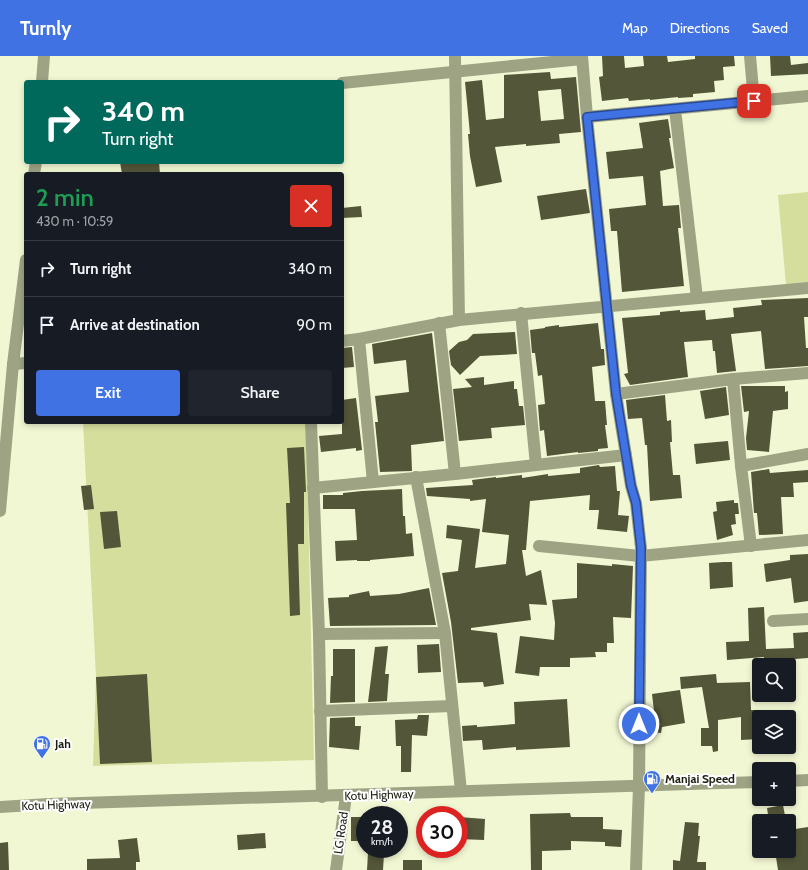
<!DOCTYPE html>
<meta charset="utf-8">
<style>
body{margin:0;font-family:Cabin,sans-serif;background:#20242c;color:#f1f3f6;height:100vh;display:flex;flex-direction:column;font-size:15px;white-space:nowrap}
*{box-sizing:border-box;margin:0}
p{font-size:13px;color:#9ea1a6}
.icon{flex:none;width:22px;height:22px;fill:none;stroke:currentColor;stroke-width:2;stroke-linecap:round;stroke-linejoin:round}
.map{position:relative;flex:1;overflow:hidden}
.side{position:absolute;left:24px;top:116px;width:320px;height:252px;display:flex;flex-direction:column;background:#171b24;border-radius:4px;box-shadow:0 2px 6px #0003}
.side>*{flex:none}
.top-card{position:absolute;left:24px;top:24px;width:320px;height:84px;border-radius:4px;box-shadow:0 2px 6px #0003;background:#00695c;color:#fff;overflow:hidden}
.buttons{position:absolute;left:752px;top:602px;display:grid;gap:8px}
.buttons a{display:grid;place-items:center;width:44px;height:44px;border-radius:4px;background:#171b24;box-shadow:0 2px 6px #0003;font-size:20px}
.speed{position:absolute;left:356px;top:750px;display:flex;gap:8px;font-size:20px;font-weight:700;text-align:center}
.speed>*{display:grid;place-content:center;width:52px;height:52px;border-radius:50%;background:#171b24;box-shadow:0 2px 6px #0003;line-height:1}
.speed small{font-size:10px;font-weight:400}
.speed .limit{border:6px solid #d22;background:#fff;color:#111}
.pin{position:absolute;display:grid;place-items:center;width:34px;height:34px;color:#fff;margin:-17px;border-radius:8px;box-shadow:0 2px 6px #0006}
.me{position:absolute;width:44px;margin:-22px;rotate:0deg;stroke-linejoin:round;filter:drop-shadow(0 0 3px #0008)}
.turn{display:flex;align-items:center;gap:14px;height:84px;padding:0 12px;font-size:18px}
.turn .icon{width:52px;height:52px;stroke-width:2.5}
.turn b{display:block;font-size:28px;line-height:34px}
.round{display:grid;place-items:center;flex:none;width:42px;height:42px;border-radius:4px;background:#20242c}
.headline{display:flex;align-items:center;justify-content:space-between;height:68px;padding:0 12px}
h1{font-size:24px;font-weight:600;line-height:30px;color:#1e9e55}
.button{display:flex;gap:8px;margin-top:auto;padding:8px 12px}
.button a{flex:1;height:46px;border-radius:4px;background:#4072e3;color:#fff;font-size:16px;font-weight:600;line-height:46px;text-align:center}
.button a+a{background:#20242c;color:#f1f3f6}
ul{padding:0;list-style:none}
li{display:flex;align-items:center;gap:12px;height:56px;padding:0 12px;border-top:1px solid #363941}
li div{flex:1}
li b{display:block;font-size:15px}
li em{font-style:normal}
header{display:flex;align-items:center;gap:24px;box-sizing:border-box;height:56px;padding:0 20px;background:#4072e3;color:#fff}
header strong{font-size:19px}
nav{display:flex;gap:22px;margin-inline-start:auto;font-size:14px}
.map>svg:first-child{display:block}
.pitch{fill:#d6de9e}
.building{fill:#535638;fill-rule:evenodd}
.lines{fill:none;stroke-linecap:round;stroke-linejoin:round}
.minor{stroke:#9ea384;stroke-width:12}
.route-casing{stroke:#2a4a94;stroke-width:10}
.route{stroke:#4072e3;stroke-width:7}
.labels{text-anchor:middle;stroke-width:4;stroke-linejoin:round;paint-order:stroke}
.poi-label{font-size:12px;font-weight:bold;fill:#1c1d10;stroke:#fff;text-anchor:start}
.street-label{font-size:12px;fill:#1c1d10;stroke:#fff}
</style>
<header>
<strong>Turnly</strong>
<nav><a>Map</a><a>Directions</a><a>Saved</a></nav>
</header>
<div class="map">
<svg width="808" height="814" viewBox="0 0 808 814">
<rect width="100%" height="100%" fill="#f2f7d3"/>
<g class="pitch">
<path d="M808 136V226L786 229 778 139Z"/>
<path d="M83 366H306L314 704 93 710 96 621Z"/>
</g>
<g class="building">
<path d="M602 0H624L625 12 644 10 643 0H667L668 6 695 3V0H734L735 10 723 11 724 24 714 25 715 36 693 38V41L678 42V41L650 44V43L629 45 628 42 602 45 599 21 603 20Z"/>
<path d="M770 0H790L791 9 808 7V18L771 20Z"/>
<path d="M550 16 551 23 576 21 581 76 559 78 560 87 526 90V88L495 91 502 126 476 131 470 100 468 78H470L465 26 482 24 486 64 504 62V19ZM561 33 564 63 541 65 538 35Z"/>
<path d="M668 63 671 82H669L674 112 660 115 663 150 679 149 681 172H678L684 230 622 236 617 175H611L609 153 646 149 643 120 609 123 606 96 643 92 639 67Z"/>
<path d="M120 106H159L160 118H122Z"/>
<path d="M586 133 590 157 541 164 537 140Z"/>
<path d="M361 150 362 161 342 162V152Z"/>
<path d="M808 242V261H804L806 292H808V310L765 313 761 275 731 278 736 315 717 317 715 295H713L712 284 684 286 688 321 630 329 624 318 628 317 622 262 660 259V256L680 254V256L705 254 706 264 734 261 733 252 762 249 761 244Z"/>
<path d="M598 267 601 293H604L605 309 592 311 595 345H605L607 369H605L608 392 598 393V395L578 397V396L547 400 544 374 540 375 538 349 545 348 542 319 538 320 535 297H532L530 274 545 272V271L559 269V271Z"/>
<path d="M515 276 517 298 480 300 460 319 451 309 449 295 459 286 467 284 473 278Z"/>
<path d="M432 277 444 385 411 389 412 415 380 416 375 366H378L375 340 409 336 406 304 374 308 372 288Z"/>
<path d="M352 291 354 311 342 312V292Z"/>
<path d="M484 321V329L514 325V333H517L519 350H523L525 369 491 372 492 382 459 385 453 333 472 331 465 323Z"/>
<path d="M741 330H785V336L788 335V353L773 355 769 396 747 394 746 382 749 355 744 356Z"/>
<path d="M726 331 729 359 705 363 700 335Z"/>
<path d="M665 339 667 365 671 364 672 386H670L673 419H680L682 442 650 445 647 389H645L642 362 628 363 626 344Z"/>
<path d="M356 342 362 394 356 395V392L321 396 319 380 342 378V344Z"/>
<path d="M728 385 730 404 696 408 694 388Z"/>
<path d="M304 391 306 436H304V488H298L300 559 290 560 286 447H290L287 392Z"/>
<path d="M599 409 600 411 615 410 617 435H620L618 459 629 460 627 476 597 473 599 454H589L590 439 530 445 526 494H522L526 520 541 514 547 549 529 548 531 564 471 572V574L497 577 504 628 484 631 483 626 458 627 451 566 442 517 458 515 462 484 446 482 447 469 480 473 475 512 506 508 509 479 482 476 486 443 470 445V443L427 440 426 432 473 429 472 424 496 421V422L522 419V422L548 418V420L580 417V412Z"/>
<path d="M769 413 770 417 808 414V426L793 427 794 441H781L783 478 759 479 757 457H754L751 416Z"/>
<path d="M91 429 94 453 84 454 81 430Z"/>
<path d="M402 433 403 460H405L406 478 412 477 414 500 370 504V505H357V504L336 505 335 485 357 484 355 453H323V439H343V437L362 435Z"/>
<path d="M734 444V447H738L739 458H735L736 468 731 469 733 479 717 484 713 456 717 455 716 446Z"/>
<path d="M117 455 121 491 104 493 100 456Z"/>
<path d="M808 498V545L794 547 791 522 766 526 764 508 790 504V499Z"/>
<path d="M723 506H732L733 531 710 533 709 507Z"/>
<path d="M577 507 612 510V508L633 510 631 562 613 561 614 587H607V596H595L596 601 570 602V611H540L539 620 515 617 520 580 554 584 555 567 552 544 577 542Z"/>
<path d="M429 532 436 569 330 570 328 542 349 541V539L369 535 370 540 399 538Z"/>
<path d="M764 551 766 593 794 592 793 577 808 576V602L782 604V609H764V601L727 604 726 586 749 585 748 552Z"/>
<path d="M439 588 441 616 418 617 417 589Z"/>
<path d="M388 590 385 618H389L387 645 368 646 375 591Z"/>
<path d="M333 593H355V646L330 647 331 620H333Z"/>
<path d="M147 618 152 706 100 708 96 621Z"/>
<path d="M716 618 717 627 750 626 751 654H759V683L741 684V661L718 664V695L713 696 712 690H701V672H709L702 631 681 633 680 621Z"/>
<path d="M680 634 685 667 662 671 661 677 650 676 651 664H655L652 638Z"/>
<path d="M567 643 570 691 516 694V691L483 694 482 684 463 685 462 670 477 669V671L515 668 514 646Z"/>
<path d="M418 659H429L427 680 412 679 411 716H401V690H396L395 664 417 663Z"/>
<path d="M355 661V670H361L359 694 329 691 330 662Z"/>
<path d="M783 749 786 765H769L767 752Z"/>
<path d="M570 757 571 761H603V773L622 774 621 791 605 790V786L571 785V794L542 795V814H531L530 758Z"/>
<rect x="351" y="761" width="14" height="24"/>
<path d="M459 761 485 763 484 784 459 783Z"/>
<path d="M685 766 699 767 698 780H700L697 806H706V814H673V804L680 805Z"/>
<path d="M808 771V814H778L775 795H789V774Z"/>
<path d="M265 777 266 792 238 794 237 779Z"/>
<path d="M137 782 140 806H136V814H87V803L120 802 118 784Z"/>
<path d="M8 786 9 814H0V787Z"/>
<path d="M368 797 384 798 383 814H367Z"/>
<rect x="403" y="804" width="19" height="10"/>
</g>
<g class="lines">
<g class="minor">
<path d="M455 0 459 264"/>
<path d="M582 0 587 61 616 338 631 430 636 447 641 492 639 730 636 814"/>
<path d="M750 0 754 45"/>
<path d="M42 26 44 0"/>
<path d="M342 27 582 3"/>
<path d="M675 53 697 242"/>
<path d="M587 61 808 40"/>
<path d="M34 118 36 106"/>
<path d="M521 257 536 409"/>
<path d="M439 267 455 418"/>
<path d="M359 283 373 426"/>
<path d="M342 285 359 283 459 264 808 232"/>
<path d="M13 308 26 307"/>
<path d="M733 323 741 410 751 490"/>
<path d="M616 338 733 323 808 317"/>
<path d="M311 366 319 578 322 741"/>
<path d="M741 410 808 398"/>
<path d="M416 421 445 577 461 735"/>
<path d="M313 432 455 418 626 399"/>
<path d="M0 455 13 308 26 204"/>
<path d="M539 490 640 500 808 484"/>
<path d="M773 565 808 563"/>
<path d="M319 578 445 577"/>
<path d="M320 655 452 650"/>
<path d="M789 725 808 724"/>
<path d="M0 751 49 748C285 742 522 733 759 726"/>
<path d="M336 814 346 740"/>
</g>
</g>
<g class="lines">
<defs>
<path id="route" d="M639 668 641 492 636 447 631 430 616 338 587 61 754 45"/>
</defs>
<use href="#route" class="route-casing"/>
<use href="#route" class="route"/>
</g>
<defs>
<symbol id="fuel-pin" viewBox="-11 -11 22 30"><path d="M0 17L-7.5 6A9.5 9.5 0 1 1 7.5 6Z" fill="#4072e3" stroke="#fff"/><path d="M-5.5-6h7V0h2V4h1.3V-2.5L3-4.5l.8-.8L6-3V5H2.5V1h-1V6h-7ZM-4.2-4.7v3.2H.2V-4.7Z" fill="#fff"/></symbol>
</defs>
<g fill-rule="evenodd">
<use href="#fuel-pin" x="32" y="678" width="20" height="27"/>
<use href="#fuel-pin" x="642" y="713" width="20" height="27"/>
</g>
<g class="labels">
<g class="poi-label">
<text x="55" y="692">Jah</text>
<text x="665" y="727">Manjai Speed</text>
</g>
<g class="street-label">
<text transform="translate(379 739) rotate(-2)" y="4">Kotu Highway</text>
<text transform="translate(56 749) rotate(-2)" y="4">Kotu Highway</text>
<text transform="translate(341 777) rotate(-82)" y="4">LG Road</text>
</g>
</g>
</svg>
<div class="buttons">
<a><svg class="icon" aria-label="search" viewBox="0 0 24 24"><circle cx="10" cy="10" r="6"/><path d="M15 15l6 6"/></svg></a>
<a><svg class="icon" aria-label="layers" viewBox="0 0 24 24"><path d="M12 4l9 5-9 5-9-5zM3 14l9 5 9-5"/></svg></a>
<a>+</a>
<a>−</a>
</div>
<div class="speed"><div>28<small>km/h</small></div><div class="limit">30</div></div>
<div class="pin" style="left:754px;top:45px;background:#d93025"><svg class="icon" aria-label="arrive" viewBox="0 0 24 24"><path d="M6 21V4h12l-3 4 3 4H6"/></svg></div>
<svg class="me" style="left:639px;top:668px" viewBox="-20 -20 40 40"><circle r="17" fill="#4072e3" stroke="#fff" stroke-width="3"/><path d="M0-11L8 9 0 5-8 9z" fill="#fff"/></svg>
<div class="top-card">
<div class="turn"><svg class="icon" aria-label="right" viewBox="0 0 24 24"><path d="M7 20v-9h11M14 6l5 5-5 5"/></svg><div><b>340 m</b>Turn right</div></div>
</div>
<section class="side">
<div class="headline"><div><h1>2 min</h1><p>430 m · 10:59</p></div><a class="round" style="background:#d93025;color:#fff"><svg class="icon" aria-label="close" viewBox="0 0 24 24"><path d="M6 6l12 12M18 6L6 18"/></svg></a></div>
<ul>
<li><svg class="icon" aria-label="right" viewBox="0 0 24 24"><path d="M7 20v-9h11M14 6l5 5-5 5"/></svg><div><b>Turn right</b></div><em>340 m</em></li>
<li><svg class="icon" aria-label="arrive" viewBox="0 0 24 24"><path d="M6 21V4h12l-3 4 3 4H6"/></svg><div><b>Arrive at destination</b></div><em>90 m</em></li>
</ul>
<div class="button"><a>Exit</a><a>Share</a></div>
</section>
</div>
